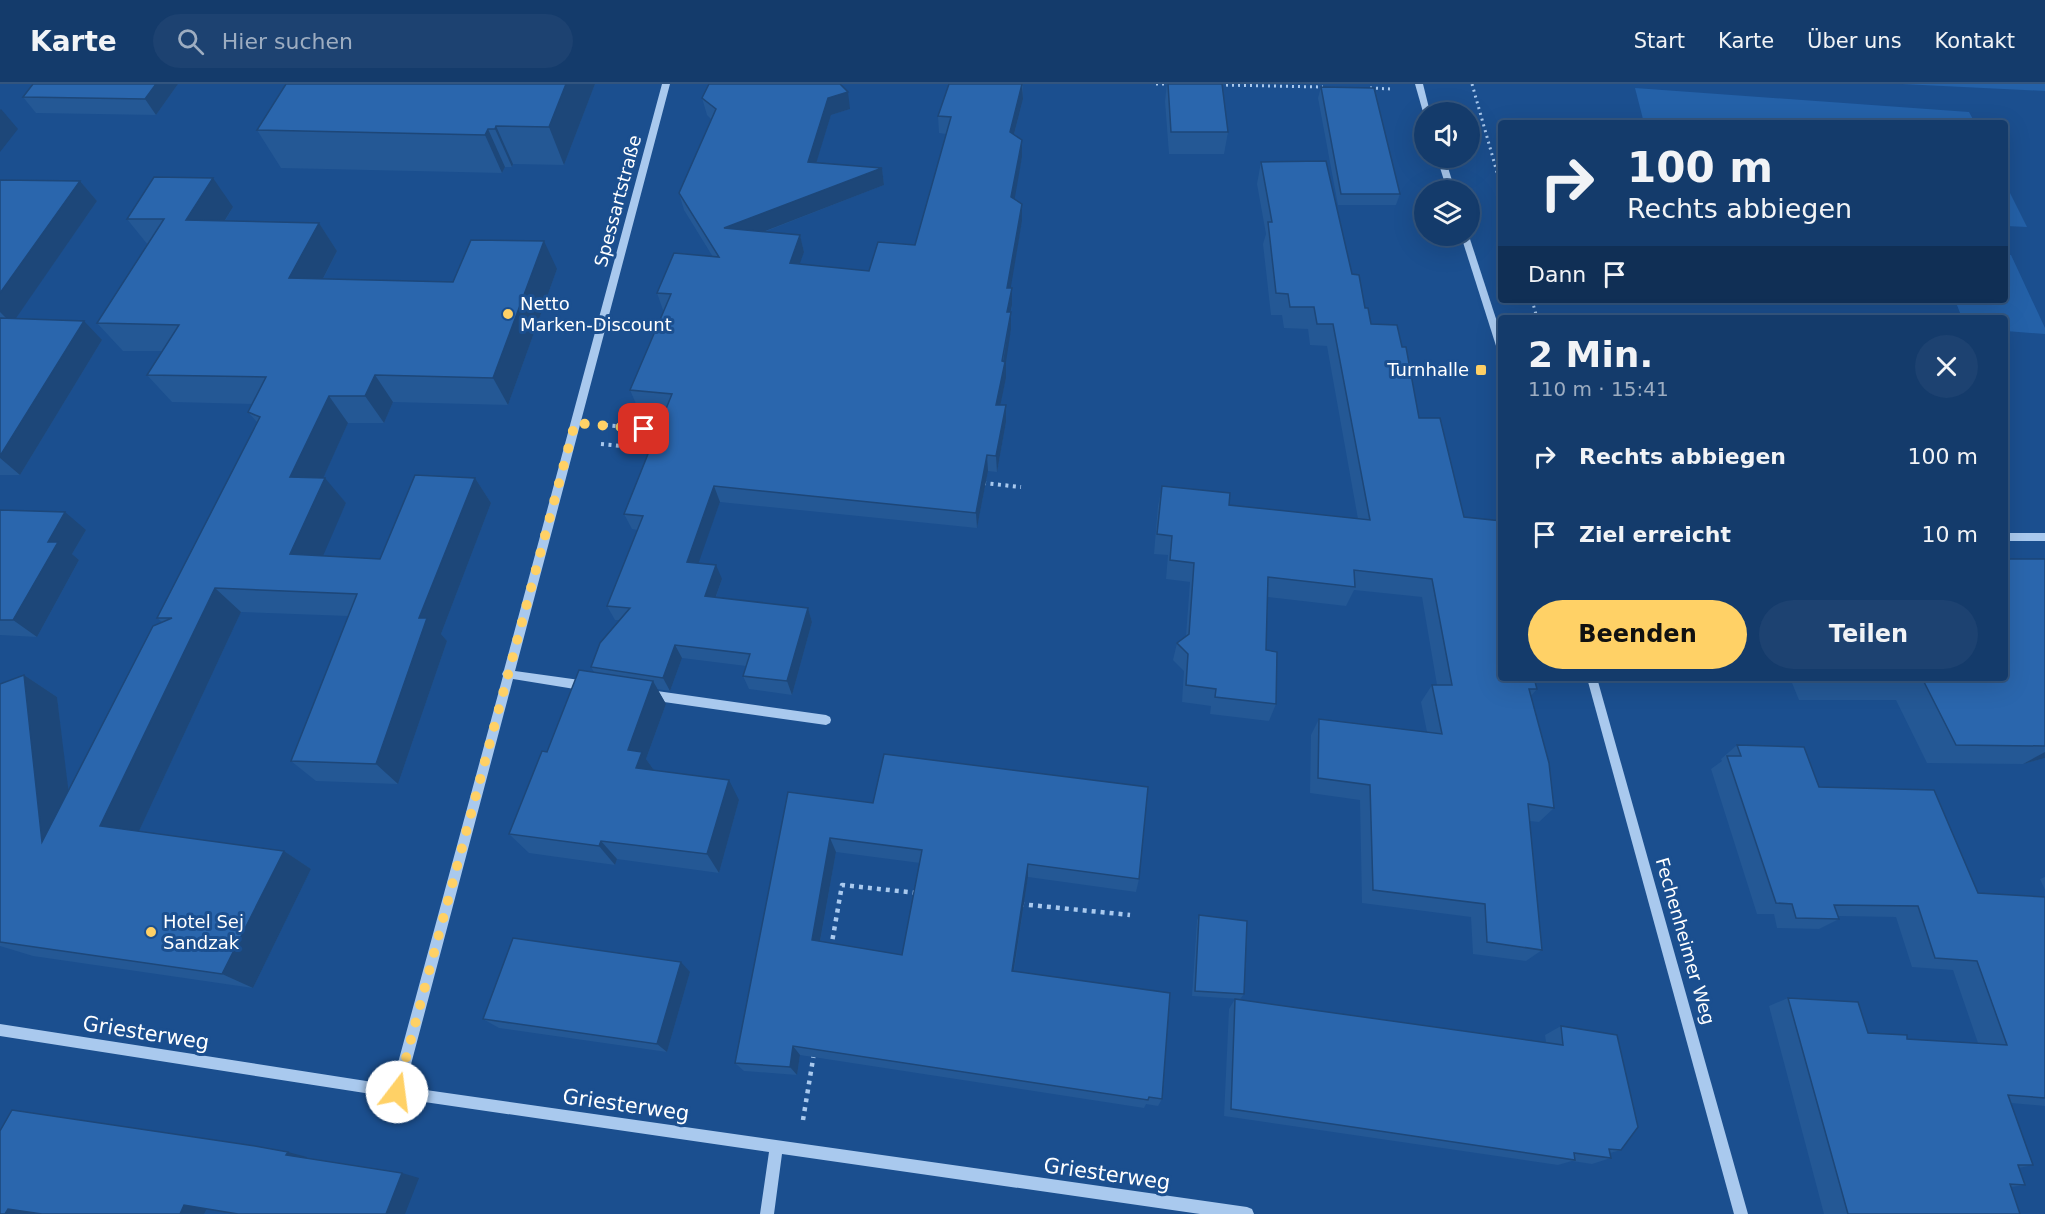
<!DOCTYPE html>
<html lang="de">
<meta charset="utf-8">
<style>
body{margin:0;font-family:"DejaVu Sans",sans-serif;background:#1d4271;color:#f1f3f6;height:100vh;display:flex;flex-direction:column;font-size:22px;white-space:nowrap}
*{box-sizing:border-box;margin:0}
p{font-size:20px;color:#9dadc1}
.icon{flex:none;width:33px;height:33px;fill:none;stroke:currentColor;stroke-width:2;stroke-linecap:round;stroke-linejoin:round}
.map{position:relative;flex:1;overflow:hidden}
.panel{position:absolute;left:1498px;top:231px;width:510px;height:366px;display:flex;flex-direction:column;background:#143b6b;border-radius:6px;box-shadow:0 6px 24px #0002,0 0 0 2px #33557e}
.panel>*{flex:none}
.hud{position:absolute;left:1498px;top:36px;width:510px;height:183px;border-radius:6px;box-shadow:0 6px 24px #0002,0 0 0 2px #33557e;background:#143b6b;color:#f1f3f6;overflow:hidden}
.buttons{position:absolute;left:1414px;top:18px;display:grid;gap:12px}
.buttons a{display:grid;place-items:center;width:66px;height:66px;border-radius:50%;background:#143b6b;box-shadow:0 6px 24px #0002,0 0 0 2px #33557e;font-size:30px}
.pin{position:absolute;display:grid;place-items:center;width:51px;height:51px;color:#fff;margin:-26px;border-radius:12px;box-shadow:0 3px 9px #0006}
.me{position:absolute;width:66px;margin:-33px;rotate:15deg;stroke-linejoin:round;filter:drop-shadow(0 0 4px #0008)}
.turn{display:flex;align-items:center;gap:21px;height:126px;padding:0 30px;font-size:27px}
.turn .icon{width:78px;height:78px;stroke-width:2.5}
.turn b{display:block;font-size:42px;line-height:51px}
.then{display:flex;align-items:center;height:57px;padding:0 30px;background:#0003;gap:12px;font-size:22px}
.round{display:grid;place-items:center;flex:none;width:63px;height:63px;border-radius:32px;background:#1d4271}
.summary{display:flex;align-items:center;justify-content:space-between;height:102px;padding:0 30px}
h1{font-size:36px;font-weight:600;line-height:45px}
.primary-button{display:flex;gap:12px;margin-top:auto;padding:12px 30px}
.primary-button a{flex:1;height:69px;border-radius:36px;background:#ffd166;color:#111;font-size:24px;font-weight:600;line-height:69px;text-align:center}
.primary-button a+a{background:#1d4271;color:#f1f3f6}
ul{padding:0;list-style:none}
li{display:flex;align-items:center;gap:18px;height:78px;padding:0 30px}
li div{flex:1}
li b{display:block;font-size:22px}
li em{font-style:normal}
header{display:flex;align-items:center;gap:36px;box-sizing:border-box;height:84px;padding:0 30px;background:#143b6b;border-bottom:2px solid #33557e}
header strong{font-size:28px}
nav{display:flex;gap:33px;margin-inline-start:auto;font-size:21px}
.search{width:420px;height:54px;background:#1d4271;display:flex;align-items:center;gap:15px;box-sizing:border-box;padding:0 21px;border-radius:33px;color:#9dadc1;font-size:22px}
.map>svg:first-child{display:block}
.green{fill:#2461a8}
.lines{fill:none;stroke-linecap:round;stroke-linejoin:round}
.path-far2{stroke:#a9c9ee;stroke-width:3;stroke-dasharray:2 4;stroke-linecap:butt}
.path-far1{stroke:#a9c9ee;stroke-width:4;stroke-dasharray:3 4.5;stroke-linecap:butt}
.path{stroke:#a9c9ee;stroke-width:4.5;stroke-dasharray:4 5;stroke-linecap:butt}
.minor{fill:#a9c9ee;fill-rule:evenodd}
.wall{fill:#245895;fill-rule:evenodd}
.shaded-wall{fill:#1d4779}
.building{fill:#2a66ad;stroke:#1d4779;stroke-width:1.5;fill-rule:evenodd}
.route{stroke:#ffd166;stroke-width:10;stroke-dasharray:0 18}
.poi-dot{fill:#ffd166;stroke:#1b4f8f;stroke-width:2}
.labels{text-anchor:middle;stroke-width:6;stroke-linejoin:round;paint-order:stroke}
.street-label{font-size:18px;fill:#fff;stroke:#1b4f8f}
.poi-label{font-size:18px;fill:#fff;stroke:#1b4f8f;text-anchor:start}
.near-street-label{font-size:21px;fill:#fff;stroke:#1b4f8f}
</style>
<header>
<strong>Karte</strong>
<div class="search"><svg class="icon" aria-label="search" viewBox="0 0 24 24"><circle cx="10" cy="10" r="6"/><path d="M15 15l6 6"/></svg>Hier suchen</div>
<nav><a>Start</a><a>Karte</a><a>Über uns</a><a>Kontakt</a></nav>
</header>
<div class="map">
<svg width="2045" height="1130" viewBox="0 0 2045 1130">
<rect width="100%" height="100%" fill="#1b4f8f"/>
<g class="green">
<path d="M1902 0H2045V7Z"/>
<path d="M1635 4 1969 28 1975 39H1644Z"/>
<path d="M2006 101 2027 143 2006 142Z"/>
<path d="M2006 171H2011L2045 244V250L2006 247V234H1962L1955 216H2006Z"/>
</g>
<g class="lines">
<g class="path-far2">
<path d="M1156 0H1170"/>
<path d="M1472 0 1502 106"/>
<path d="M1220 1 1323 3"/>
<path d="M1370 4 1392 5"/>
<path d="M1532 216 1537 234"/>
</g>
<g class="path-far1">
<path d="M605 341 663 347"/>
<path d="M601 360 654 365"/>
<path d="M983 399 1021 403"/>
</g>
<g class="path">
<path d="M1020 820 1130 831"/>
<path d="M831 864 842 801 917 809"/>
<path d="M803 1036 814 969"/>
</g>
<g class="minor">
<path d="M662 0H670L515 587 587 597 591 599 592 602 591 605 587 607 513 595 405 1003 1247 1123 1252 1125 1254 1130H1200L782 1070 774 1130H760L769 1068 397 1014 0 952V940L392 1001 503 592 502 590 504 586Z"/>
<path d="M1415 0H1423L1430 28 1425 30 1423 28Z"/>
<path d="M1437 74H1445L1455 106H1447Z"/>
<path d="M1461 152H1469L1502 253V271L1498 268Z"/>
<rect x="2006" y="449" width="39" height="8"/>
<path d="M1587 594H1597L1748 1130H1734Z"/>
<path d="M650 606 826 631 830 633 831 636 830 639 826 641 650 616 646 614 645 611 646 608Z"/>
</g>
</g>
<g class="wall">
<path d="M178 0 156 31 36 29 23 13Z"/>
<path d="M595 0 564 81 513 80 512 83H505L502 89 281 84 257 46Z"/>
<path d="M1023 0V15L1014 51 1022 73 1014 115 1022 137 1010 204H1012V221L1011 228V245L1005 278 1006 294 1000 321 1006 338 997 388 988 387 977 444 720 418 698 479 722 495 716 513 808 524 812 538 792 611 749 605 743 592 746 582 682 574 670 607 657 605 666 620 646 675 654 686 739 716 719 789 617 775 615 781 529 769 509 750 547 668 594 588 591 583 620 536H615L607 522 638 446 632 445 624 430 666 325 637 322 630 306 665 226H663L657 209 713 173 684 126 679 109 711 35 707 31 702 14 850 25 831 31 816 79 882 84 884 101 764 148 800 151 804 168 799 180 869 187 915 161 946 50 939 49 938 32Z"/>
<path d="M1167 0H1222L1228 48 1224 70H1169L1165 17Z"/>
<path d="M1321 3 1400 110 1396 121H1338L1318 14Z"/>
<path d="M1261 78 1352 190 1371 240 1402 263 1419 334 1502 594 1537 605 1531 612 1554 724 1539 738 1529 737 1542 866 1526 877 1473 870 1471 833 1362 819 1360 716 1310 709 1311 651 1319 635 1427 648 1421 618 1432 601H1437L1422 513 1354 506 1346 522 1268 513 1266 566 1276 620 1269 637 1210 630 1211 622 1182 618 1184 587 1173 576 1177 559 1186 552 1190 498 1166 495 1168 471 1154 470 1158 422 1162 402 1229 421 1358 435 1327 262 1310 261 1308 245 1284 244 1282 231H1271L1263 160 1266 150 1257 100Z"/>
<path d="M0 96 80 97 97 117 15 235 102 256 20 391H0Z"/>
<path d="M233 123 225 137 319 139 337 167 323 195 453 198 557 185 508 321 393 318 384 339H348L323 394 346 419 322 472 380 475 475 394 491 419 441 550 447 557 398 700 316 697 291 677 348 532 241 528 139 747 284 767 311 785 253 904 33 872 0 862V600L24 591 57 613 68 706 162 538 157 534 257 338 248 328 252 320 172 318 147 291 162 267H123L97 239 148 161 127 135Z"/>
<path d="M0 426 86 446 72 470 79 476 37 553 0 551Z"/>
<path d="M2045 475V674L2023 680 1927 679 1896 616H1799L1790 594H2006Z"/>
<path d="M1737 661 1819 703 1978 809 2045 813V1022L2011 1019 2033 1081 2019 1084 2025 1101 2011 1103 2020 1130H1824L1769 922 1788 914 1868 949 1907 955 1978 959 1953 886 1912 883 1896 833 1838 832 1839 835 1819 845 1777 844 1774 830H1757L1711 685 1722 677 1721 675Z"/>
<path d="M788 708 1139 795 1136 808 1028 793 1014 887 1162 1015 1158 1022 1146 1020 1144 1024 800 971 797 991 744 987 735 979ZM836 768 920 779 902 871 820 858Z"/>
<path d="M2045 793V806L2040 795Z"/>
<path d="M1199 831 1244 910 1240 915 1192 912 1197 837Z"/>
<path d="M690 888 667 968 499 944 483 935Z"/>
<path d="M1235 915 1546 958 1545 951 1561 942 1621 1066 1610 1069 1611 1074 1592 1080 1572 1077 1558 1081 1224 1032 1229 925Z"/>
</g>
<g class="shaded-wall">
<path d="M156 0H178L156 31 145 15Z"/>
<path d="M566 0H595L564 81 549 43Z"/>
<path d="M1022 0 1023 15 1010 66V48Z"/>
<path d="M848 8 850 25 831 31 811 96 808 78 828 14Z"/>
<path d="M1 25 18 45 0 68V26Z"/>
<path d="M496 42 513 80 512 83 495 45Z"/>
<path d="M488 45 505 83 502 89 485 51Z"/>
<path d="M1022 56V73L1012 130 1011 113Z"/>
<path d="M882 84 884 101 729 161 724 144Z"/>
<path d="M213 94 233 123 208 164 186 136Z"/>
<path d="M80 97 97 117 12 240 0 228V209Z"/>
<path d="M1022 120V137L1008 220 1007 204Z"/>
<path d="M319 139 337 167 309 222 289 194Z"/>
<path d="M800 151 804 168 794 196 790 179Z"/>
<path d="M544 157 557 185 508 321 493 294Z"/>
<path d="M1012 204V221L1007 244V228Z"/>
<path d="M1011 228V245L1006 278V294L997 337 996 321Z"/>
<path d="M84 237 102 256 20 391 0 374V372Z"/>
<path d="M375 291 393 318 384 339 365 312Z"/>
<path d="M329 312 348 339 312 419 290 393Z"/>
<path d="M1006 321V338L997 388 996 372Z"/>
<path d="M987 371 988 387 977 444 976 429Z"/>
<path d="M325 394 346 419 313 495 290 470Z"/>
<path d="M475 394 491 419 441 550 447 557 398 700 376 680 419 534Z"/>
<path d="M714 402 720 418 694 492 687 478Z"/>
<path d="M65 428 86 446 72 470 79 476 37 553 13 536 48 458Z"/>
<path d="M716 481 722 495 711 526 705 512Z"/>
<path d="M215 504 241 528 133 760 100 742Z"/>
<path d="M808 524 812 538 792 611 787 597Z"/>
<path d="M675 561 682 574 670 607 663 594Z"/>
<path d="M24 591 57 613 77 776 42 758Z"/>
<path d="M653 597 666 620 646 675 656 689 636 684 628 666Z"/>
<path d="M2045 668V674L2023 680Z"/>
<path d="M729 696 739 716 719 789 707 770Z"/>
<path d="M830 754 836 768 818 868 812 856Z"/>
<path d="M601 757 617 775 615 781 599 762Z"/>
<path d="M284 767 311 785 253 904 222 890Z"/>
<path d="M1028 780V793L1012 897V887Z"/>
<path d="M681 878 690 888 667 968 657 960Z"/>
<path d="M793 962 800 971 797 991 790 983Z"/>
<path d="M288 1068 307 1073 306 1076 286 1071Z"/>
<path d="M402 1089 419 1094 405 1130H386Z"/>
<path d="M184 1121 207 1124 204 1130H180Z"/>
<path d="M8 1125 36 1128 35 1130H5Z"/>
</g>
<g class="building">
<path d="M33 0H156L145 15 23 13Z"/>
<path d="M286 0H566L549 43 496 42 495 45H488L485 51 257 46Z"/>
<path d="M709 0H840L848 8 828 14 808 78 882 84 724 144 800 151 790 179 869 187 878 158 915 161 951 33 938 32 949 0H1022L1010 48 1022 56 1011 113 1022 120 1007 204H1012L1007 228H1011L1002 277 1005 278 996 321H1006L996 372 987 371 976 429 714 402 687 478 716 481 705 512 808 524 787 597 743 592 750 570 675 561 663 594 591 583 600 559 630 524 607 522 643 432 624 430 672 310 630 306 671 210 657 209 674 169 719 173 679 109 716 25 702 14Z"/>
<path d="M1168 0H1222L1228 48H1171Z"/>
<path d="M1321 3 1374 4 1400 110H1341Z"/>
<path d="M1326 77 1352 190 1359 191 1365 224H1368L1371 240 1397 241 1402 263H1406L1419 334H1440L1464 433 1502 437V594H1534L1537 605H1529L1549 679 1554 724 1528 720 1542 866 1487 858 1485 820 1373 806 1370 701 1318 694 1319 635 1442 650 1432 601H1452L1432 495 1354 486 1355 503 1268 493 1266 566 1277 568 1276 620 1215 613 1216 605 1186 601 1188 570 1177 559 1189 550 1194 479 1170 476 1172 452 1157 450 1162 402 1230 409 1229 421 1370 436 1333 240H1317L1314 223H1290L1288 210 1276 209 1268 138H1272L1261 78Z"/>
<path d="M154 93 213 94 186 136 319 139 289 194 453 198 471 156 544 157 493 294 375 291 365 312H329L290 393 325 394 290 470 380 475 415 391 475 394 419 534H427L376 680 291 677 357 510 215 504 100 742 284 767 222 890 0 858V600L24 591 42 758 153 542 172 534H157L260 333 248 328 266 293 147 291 179 241 97 239 164 135H127Z"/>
<path d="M0 96 80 97 0 209Z"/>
<path d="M0 234 84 237 0 372Z"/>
<path d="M0 426 65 428 48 458H58L13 536H0Z"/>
<path d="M2006 475H2045V662L1956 661 1923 596H1823L1822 594H2006Z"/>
<path d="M579 586 653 597 628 666 642 668 636 684 729 696 707 770 601 757 599 762 509 750 542 667 547 668Z"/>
<path d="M1737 661 1804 663 1819 703 1934 706 1978 809 2045 813V1014L2008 1011 2033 1081H2018L2025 1101 2010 1100 2020 1130H1848L1788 914 1858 918 1868 949 1907 951V955L2007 961 1977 877 1935 874 1918 822 1834 821 1839 835 1796 834 1792 820 1776 819 1727 672H1741Z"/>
<path d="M884 670 1148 703 1139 795 1028 780 1012 887 1170 909 1162 1015 1149 1013 1148 1016 793 962 790 983 735 979 788 708 873 719ZM830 754 922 766 902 871 812 856Z"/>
<path d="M1199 831 1247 837 1244 910 1195 907Z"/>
<path d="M513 854 681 878 657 960 483 935Z"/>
<path d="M1235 915 1563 961 1561 942 1617 951 1638 1043 1621 1066 1609 1065 1611 1074 1574 1069 1575 1076 1231 1025Z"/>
<path d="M12 1026 255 1062 288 1068 286 1071 402 1089 386 1130H238L184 1121 180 1130H42L8 1125 5 1130H0V1047Z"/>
</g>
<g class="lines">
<path class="route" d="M397 1008 575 339 644 345"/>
</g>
<g class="poi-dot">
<circle cx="508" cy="230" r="6"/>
<rect x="1475" y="280" width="12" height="12" rx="3"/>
<circle cx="151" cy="848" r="6"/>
</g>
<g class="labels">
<g class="street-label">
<text transform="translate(618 117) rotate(-75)" y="6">Spessartstraße</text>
<text transform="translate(1685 857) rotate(74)" y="6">Fechenheimer Weg</text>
</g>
<g class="poi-label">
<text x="520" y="226">Netto<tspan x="520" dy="21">Marken-Discount</tspan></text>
<text x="1469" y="292" text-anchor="end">Turnhalle</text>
<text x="163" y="844">Hotel Sej<tspan x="163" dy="21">Sandzak</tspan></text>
</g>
<g class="near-street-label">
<text transform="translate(146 949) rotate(9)" y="7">Griesterweg</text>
<text transform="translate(626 1021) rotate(8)" y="7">Griesterweg</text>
<text transform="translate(1107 1090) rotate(8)" y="7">Griesterweg</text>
</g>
</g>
</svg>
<div class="buttons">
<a><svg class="icon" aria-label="sound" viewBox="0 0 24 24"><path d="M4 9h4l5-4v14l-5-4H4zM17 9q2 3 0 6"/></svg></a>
<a><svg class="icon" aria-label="layers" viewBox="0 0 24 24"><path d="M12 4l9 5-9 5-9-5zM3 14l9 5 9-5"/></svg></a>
</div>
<div class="pin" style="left:644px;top:345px;background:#d93025"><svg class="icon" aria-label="arrive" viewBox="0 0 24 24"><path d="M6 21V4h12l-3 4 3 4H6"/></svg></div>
<svg class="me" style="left:397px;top:1008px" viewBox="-20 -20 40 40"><circle r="19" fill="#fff"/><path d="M0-13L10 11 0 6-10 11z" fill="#ffd166"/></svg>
<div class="hud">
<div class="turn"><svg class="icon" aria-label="right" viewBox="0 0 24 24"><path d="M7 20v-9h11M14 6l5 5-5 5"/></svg><div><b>100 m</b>Rechts abbiegen</div></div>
<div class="then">Dann<svg class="icon" aria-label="arrive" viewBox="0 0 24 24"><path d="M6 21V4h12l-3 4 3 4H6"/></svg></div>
</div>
<section class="panel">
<div class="summary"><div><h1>2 Min.</h1><p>110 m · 15:41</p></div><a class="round"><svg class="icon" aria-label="close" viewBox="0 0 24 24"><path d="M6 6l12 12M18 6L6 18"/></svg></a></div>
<ul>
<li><svg class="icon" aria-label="right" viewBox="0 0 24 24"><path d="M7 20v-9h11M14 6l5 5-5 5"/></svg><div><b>Rechts abbiegen</b></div><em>100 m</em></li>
<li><svg class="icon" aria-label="arrive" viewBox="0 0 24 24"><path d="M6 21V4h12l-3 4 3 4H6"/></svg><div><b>Ziel erreicht</b></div><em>10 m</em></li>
</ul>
<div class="primary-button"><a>Beenden</a><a>Teilen</a></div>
</section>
</div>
